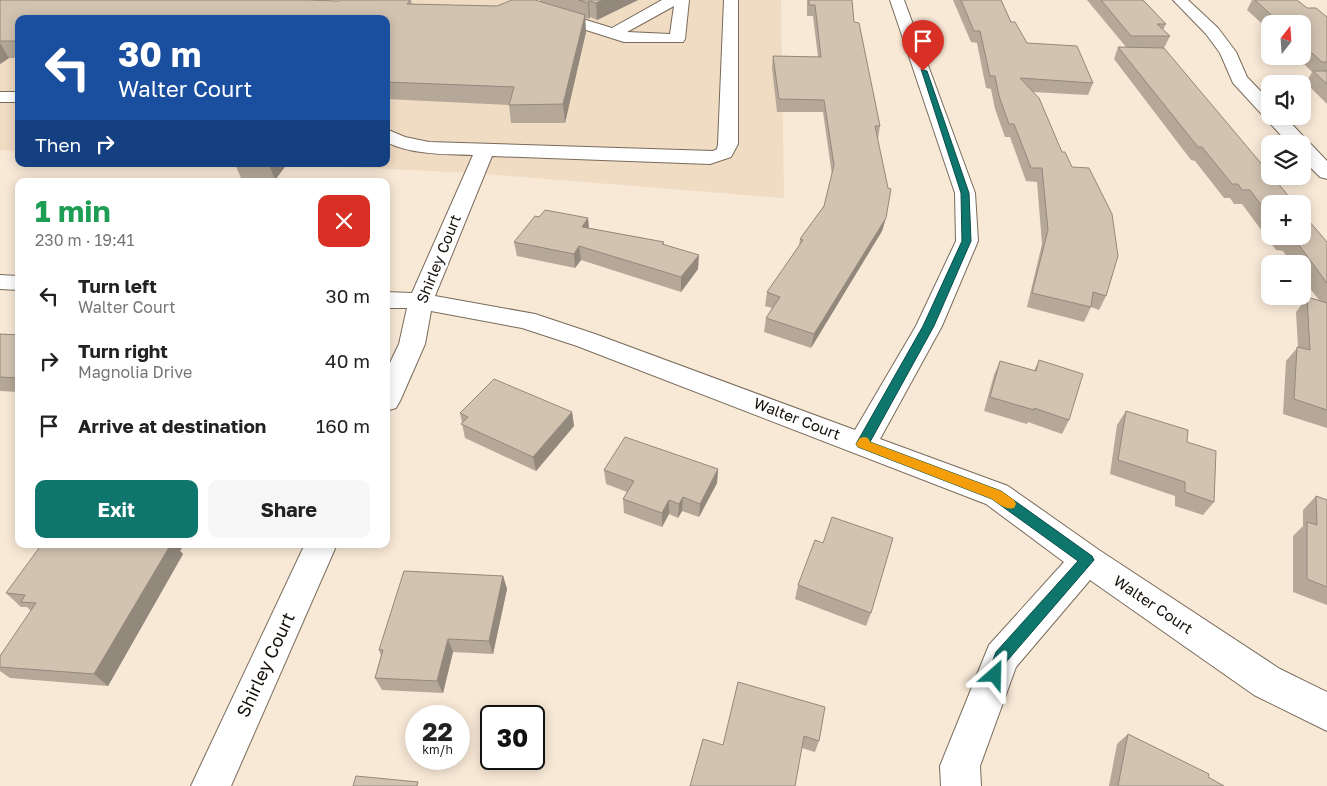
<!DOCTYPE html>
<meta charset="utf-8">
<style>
body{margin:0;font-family:"Golos Text",sans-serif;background:#f6f6f6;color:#222;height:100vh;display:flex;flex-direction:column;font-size:19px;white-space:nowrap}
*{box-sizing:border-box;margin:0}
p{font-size:16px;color:#767676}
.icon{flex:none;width:28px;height:28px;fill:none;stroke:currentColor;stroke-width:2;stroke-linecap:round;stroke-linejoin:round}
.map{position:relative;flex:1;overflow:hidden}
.panel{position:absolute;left:15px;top:178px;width:375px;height:370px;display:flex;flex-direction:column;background:#fff;border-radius:10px;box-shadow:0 2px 12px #0003}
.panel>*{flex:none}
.hud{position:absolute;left:15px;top:15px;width:375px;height:152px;border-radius:10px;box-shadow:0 2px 12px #0003;background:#1a4fa0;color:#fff;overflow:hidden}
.needle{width:32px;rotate:17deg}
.controls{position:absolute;left:1261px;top:15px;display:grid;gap:10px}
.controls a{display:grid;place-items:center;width:50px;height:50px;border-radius:10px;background:#fff;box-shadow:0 2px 12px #0003;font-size:25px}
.speed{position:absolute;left:405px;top:705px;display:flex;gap:10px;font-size:25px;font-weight:700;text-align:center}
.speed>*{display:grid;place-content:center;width:65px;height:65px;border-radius:50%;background:#fff;box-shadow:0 2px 12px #0003;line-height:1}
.speed small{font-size:12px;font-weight:400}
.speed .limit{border:2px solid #111;border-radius:8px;background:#fff;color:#111}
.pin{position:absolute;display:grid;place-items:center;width:42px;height:42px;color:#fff;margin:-51px -21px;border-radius:50% 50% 50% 0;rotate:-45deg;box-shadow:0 0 5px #0007}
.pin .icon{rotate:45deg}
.me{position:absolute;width:55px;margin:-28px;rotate:25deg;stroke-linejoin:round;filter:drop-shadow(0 0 4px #0008)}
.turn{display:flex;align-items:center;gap:18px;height:105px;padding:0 20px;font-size:22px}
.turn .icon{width:65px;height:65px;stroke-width:2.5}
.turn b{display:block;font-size:35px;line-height:42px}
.then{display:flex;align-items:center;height:48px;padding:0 20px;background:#0003;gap:10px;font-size:19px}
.round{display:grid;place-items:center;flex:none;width:52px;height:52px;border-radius:10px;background:#f6f6f6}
.headline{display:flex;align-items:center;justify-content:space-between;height:85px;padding:0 20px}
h1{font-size:30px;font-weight:700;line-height:38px;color:#1e9e55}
.button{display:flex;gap:10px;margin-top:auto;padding:10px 20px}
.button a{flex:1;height:58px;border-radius:10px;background:#0f766e;color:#fff;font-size:20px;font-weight:700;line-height:58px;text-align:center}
.button a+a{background:#f6f6f6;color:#222}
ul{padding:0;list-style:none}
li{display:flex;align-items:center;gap:15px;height:65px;padding:0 20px}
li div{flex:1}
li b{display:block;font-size:19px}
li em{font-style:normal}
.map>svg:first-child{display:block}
.built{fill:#f0dbc3}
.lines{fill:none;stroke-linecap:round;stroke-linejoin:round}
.minor-casing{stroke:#786b5b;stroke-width:2}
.minor{fill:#fff;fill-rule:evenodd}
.wall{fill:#b5a898}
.shaded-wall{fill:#93887c}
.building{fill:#d2c3b1;stroke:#93887c}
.route{fill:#0f766e;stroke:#0a4d48}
.slow{fill:#f59e0b}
.labels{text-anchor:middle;stroke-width:5;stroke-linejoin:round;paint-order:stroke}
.street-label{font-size:15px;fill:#15100a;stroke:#fff}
.near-street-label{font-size:18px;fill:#15100a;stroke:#fff}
</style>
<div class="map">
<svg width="1327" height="786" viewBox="0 0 1327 786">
<rect width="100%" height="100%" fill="#f8e8d6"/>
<path class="built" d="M0 0H781L784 198 474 173 346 167 335 165 386 164V19H19V151L0 150Z"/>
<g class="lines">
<defs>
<g id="minor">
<path d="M662 0H689L685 39 683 42H624L545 17 542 14 545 11 550 9 612 28ZM674 6 670 34 627 32Z"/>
<path d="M724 0H738V144L731 157 710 164 492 156 435 296 535 314 595 334 855 430 916 326 956 241 955 193 890 0H904L975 193 978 241 942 326 880 439 1008 486 1099 550 1280 669 1327 692V731L1254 695 1090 580 1016 667 980 766 981 786H941L940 766 989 645 1064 562 986 504 577 346 522 328 431 311 425 344 400 401 396 408 386 411V371L399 344 407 308H386V292L412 293 473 155C444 154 413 155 386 142V129L405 137 429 142 713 151 717 149 718 144Z"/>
<path d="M1173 0H1188L1218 28 1236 52 1247 77 1270 101V116H1284L1327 161V179L1320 177 1302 159V144H1289L1233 83 1220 53 1206 34Z"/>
<rect x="0" y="92" width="19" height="10"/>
<path d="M0 275 19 276V290L0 289Z"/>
<path d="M305 544H337L231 786H191Z"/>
</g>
</defs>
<use href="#minor" class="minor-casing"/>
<use href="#minor" class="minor"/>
</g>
<g class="wall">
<path d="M0 0 339 1 340 0H411L412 4 497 6 540 2V0H638L597 20 590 17 589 19 585 18 586 32 565 123H511L509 105 386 99V19H19V58H9L0 64Z"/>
<path d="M807 0H852L854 22 880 126 878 139 886 218 882 231 811 348 764 332 766 318 772 308 765 306 767 292 799 246 800 239 824 206 832 175 823 112H777L772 68 773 56 818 57 813 16H807Z"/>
<path d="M953 0H1001L1011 22 1027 43 1093 83 1088 95 1033 92 1106 296 1099 310 1091 307 1084 322 1027 307 1042 244 1037 182 1026 181 1010 137H1005L995 109 991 89 986 88 977 43 971 42Z"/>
<path d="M1087 0H1143L1166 24 1163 30 1170 36 1164 48 1270 204V236H1302L1327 242V428L1283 414 1286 361 1298 347 1296 312 1307 297 1319 300 1302 278V264H1292L1283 251 1276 250 1242 204H1234L1230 198H1224L1195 161 1191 160 1114 59 1118 47H1126Z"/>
<path d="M1252 0H1297L1307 8 1327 17V104L1306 83 1312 72 1296 56H1302V24H1270V31L1247 10Z"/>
<path d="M235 164H287L275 180 241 178Z"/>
<path d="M588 218 589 228 664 242V245L698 269 681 292 581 260 575 268 517 256 514 242Z"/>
<path d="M0 334 19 335V392L0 391Z"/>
<path d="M1039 360 1069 420 1062 434 1028 422 1027 424 984 411 994 375 1000 361 1034 371Z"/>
<path d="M1126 411 1187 442 1214 502 1203 515 1175 506V496L1110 474 1117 425Z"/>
<path d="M572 412 574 426 536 471 465 438 460 413Z"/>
<path d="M718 469 717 483 699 517 682 511 678 518 669 514 662 527 624 513 623 499 627 492 606 484 604 470Z"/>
<path d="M1316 496 1327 500V605L1293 592V536L1303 526V510Z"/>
<path d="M823 543 871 613 866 626 795 599 798 585Z"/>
<path d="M74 546 180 551 183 554 108 686 10 678 0 671V656L31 611 27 607H21L6 593Z"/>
<path d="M503 576 507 589 493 654 453 652 443 693 382 690 375 678 381 656 379 650Z"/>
<path d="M738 682 819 741 815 752 802 748Z"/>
<path d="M1128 734 1208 777 1224 786H1109L1117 744Z"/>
</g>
<g class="shaded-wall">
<path d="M603 0H638L597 20 596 3Z"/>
<path d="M589 1 590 17 589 19 588 3Z"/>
<path d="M585 15 586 32 565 123 563 104Z"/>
<path d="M0 43 9 58 0 64Z"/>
<path d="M269 164H287L275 180Z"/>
<path d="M588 218 589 232 582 227Z"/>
<path d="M886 218 882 231 811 348 814 334Z"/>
<path d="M579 246 581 260 575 268 574 254Z"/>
<path d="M699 255 698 269 681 292V277Z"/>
<path d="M572 412 574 426 536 471 533 457Z"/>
<path d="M718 469 717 483 699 517 700 504Z"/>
<path d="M683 497 682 511 678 518 679 504Z"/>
<path d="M669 500V514L662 527V513Z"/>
<path d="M171 544H185L180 551 183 554 108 686 94 674Z"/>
<path d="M503 576 507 589 493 654 489 641Z"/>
<path d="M448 639 453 652 443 693 437 681Z"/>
</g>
<g class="building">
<path d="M0 0H304L339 1 340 0H410L407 4 497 6 512 0H535L585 15 563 104 509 105 514 87 386 82V19H19V41H0Z"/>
<path d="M579 0H603L596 3 589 1 588 3Z"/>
<path d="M809 0H852L854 22 859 23 880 126H875L888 188 891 189 886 218 814 334 766 318 780 297 767 292 803 240 800 239 824 206 834 165 824 100 779 99 773 56 821 57 815 5H809Z"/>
<path d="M961 0H1001L1011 22H1015L1027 43 1077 46 1093 83 1020 78 1039 98 1062 152H1065L1072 167 1089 168 1112 214 1118 256 1106 296 1093 292 1091 307 1032 293 1048 230 1042 168H1031L1014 124H1009L999 96 995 76H990L980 31H974Z"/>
<path d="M1101 0H1143L1166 24H1157L1170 36H1131Z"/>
<path d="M1255 0H1297L1307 8H1316L1327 17V62H1322L1302 44V24H1281Z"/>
<path d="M1118 47 1164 48 1270 174V176H1272L1295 204H1270V217L1250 190H1242L1238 184H1232L1202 147H1198Z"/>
<path d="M1313 71H1327V84Z"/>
<path d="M545 210 588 218 582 227 664 242 662 244 699 255 681 277 579 246 574 254 514 242 535 216 539 217Z"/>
<path d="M1302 213 1327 242V283L1293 237 1285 236H1302Z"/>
<path d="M1307 297 1327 303V410L1294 399 1297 347 1310 350Z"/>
<path d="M0 334 19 335V378L0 377Z"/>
<path d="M1039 360 1083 374 1069 420 1034 408V410L990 397 1000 361 1036 371Z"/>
<path d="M494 379 572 412 533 457 461 424 468 417 460 413Z"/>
<path d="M1126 411 1188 430 1187 442 1216 451 1214 502 1185 492V482L1118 460Z"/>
<path d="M625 437 718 469 700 504 683 497 679 504 669 500 662 513 623 499 634 481 604 470Z"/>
<path d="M1316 496 1327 500V587L1307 579V522L1317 525Z"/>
<path d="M832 517 893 538 871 613 798 585 815 540 823 543Z"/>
<path d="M42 544 74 546 75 544H171L94 674 0 667V656L36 603 21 602 25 595 6 593Z"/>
<path d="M404 571 503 576 489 641 448 639 437 681 375 678 383 650H379Z"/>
<path d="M738 682 825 707 819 741 804 736 795 786H690L703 739 723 745Z"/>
<path d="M1128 734 1209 774 1208 777 1224 786H1118Z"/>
<path d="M356 776 418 782 417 786H353Z"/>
</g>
<path class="route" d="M921 69 927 71 969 193 971 241 934 326 870 442 1001 491 1092 556 1094 560 1007 661 1000 680 995 682 989 680 987 675 996 652 1078 561 992 499 858 447 856 444 923 326 962 241 961 193Z"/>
<path class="slow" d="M864 437 868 438 870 442 1001 491 1014 500 1016 504 1014 508C1005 510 999 504 992 499L858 447 856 444 860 438Z"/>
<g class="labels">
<g class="street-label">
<text transform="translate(439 259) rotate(-68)" y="5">Shirley Court</text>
<text transform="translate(797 419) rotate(21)" y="5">Walter Court</text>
<text transform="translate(1153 605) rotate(34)" y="5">Walter Court</text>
</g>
<g class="near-street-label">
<text transform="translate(266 665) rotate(-65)" y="6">Shirley Court</text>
</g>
</g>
</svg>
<div class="controls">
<a><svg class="needle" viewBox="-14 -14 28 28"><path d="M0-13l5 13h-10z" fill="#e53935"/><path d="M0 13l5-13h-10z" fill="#767676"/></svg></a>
<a><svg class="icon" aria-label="sound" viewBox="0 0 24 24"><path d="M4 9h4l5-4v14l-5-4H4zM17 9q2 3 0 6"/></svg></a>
<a><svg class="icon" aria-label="layers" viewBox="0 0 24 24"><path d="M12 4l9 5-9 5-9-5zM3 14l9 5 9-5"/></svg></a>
<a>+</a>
<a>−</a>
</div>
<div class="speed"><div>22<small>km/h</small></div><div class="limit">30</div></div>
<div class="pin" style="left:923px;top:71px;background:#d93025"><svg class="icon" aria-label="arrive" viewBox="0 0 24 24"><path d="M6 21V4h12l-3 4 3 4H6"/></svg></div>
<svg class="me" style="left:995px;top:675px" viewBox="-20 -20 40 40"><path d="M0-17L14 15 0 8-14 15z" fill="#0f766e" stroke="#fff" stroke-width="4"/></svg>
<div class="hud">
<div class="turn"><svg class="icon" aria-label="left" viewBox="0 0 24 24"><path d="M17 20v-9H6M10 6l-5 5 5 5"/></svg><div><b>30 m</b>Walter Court</div></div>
<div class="then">Then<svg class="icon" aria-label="right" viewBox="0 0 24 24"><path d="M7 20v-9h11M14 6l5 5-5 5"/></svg></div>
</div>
<section class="panel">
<div class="headline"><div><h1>1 min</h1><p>230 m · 19:41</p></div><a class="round" style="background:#d93025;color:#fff"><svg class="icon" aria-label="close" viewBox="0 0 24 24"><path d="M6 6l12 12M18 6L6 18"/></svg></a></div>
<ul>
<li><svg class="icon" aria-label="left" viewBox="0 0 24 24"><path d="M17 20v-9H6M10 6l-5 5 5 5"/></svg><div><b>Turn left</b><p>Walter Court</p></div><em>30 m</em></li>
<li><svg class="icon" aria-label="right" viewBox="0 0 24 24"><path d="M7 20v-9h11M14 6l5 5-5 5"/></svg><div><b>Turn right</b><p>Magnolia Drive</p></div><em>40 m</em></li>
<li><svg class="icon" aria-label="arrive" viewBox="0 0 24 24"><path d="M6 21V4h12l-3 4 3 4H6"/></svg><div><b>Arrive at destination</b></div><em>160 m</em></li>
</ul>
<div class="button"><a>Exit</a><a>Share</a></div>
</section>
</div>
